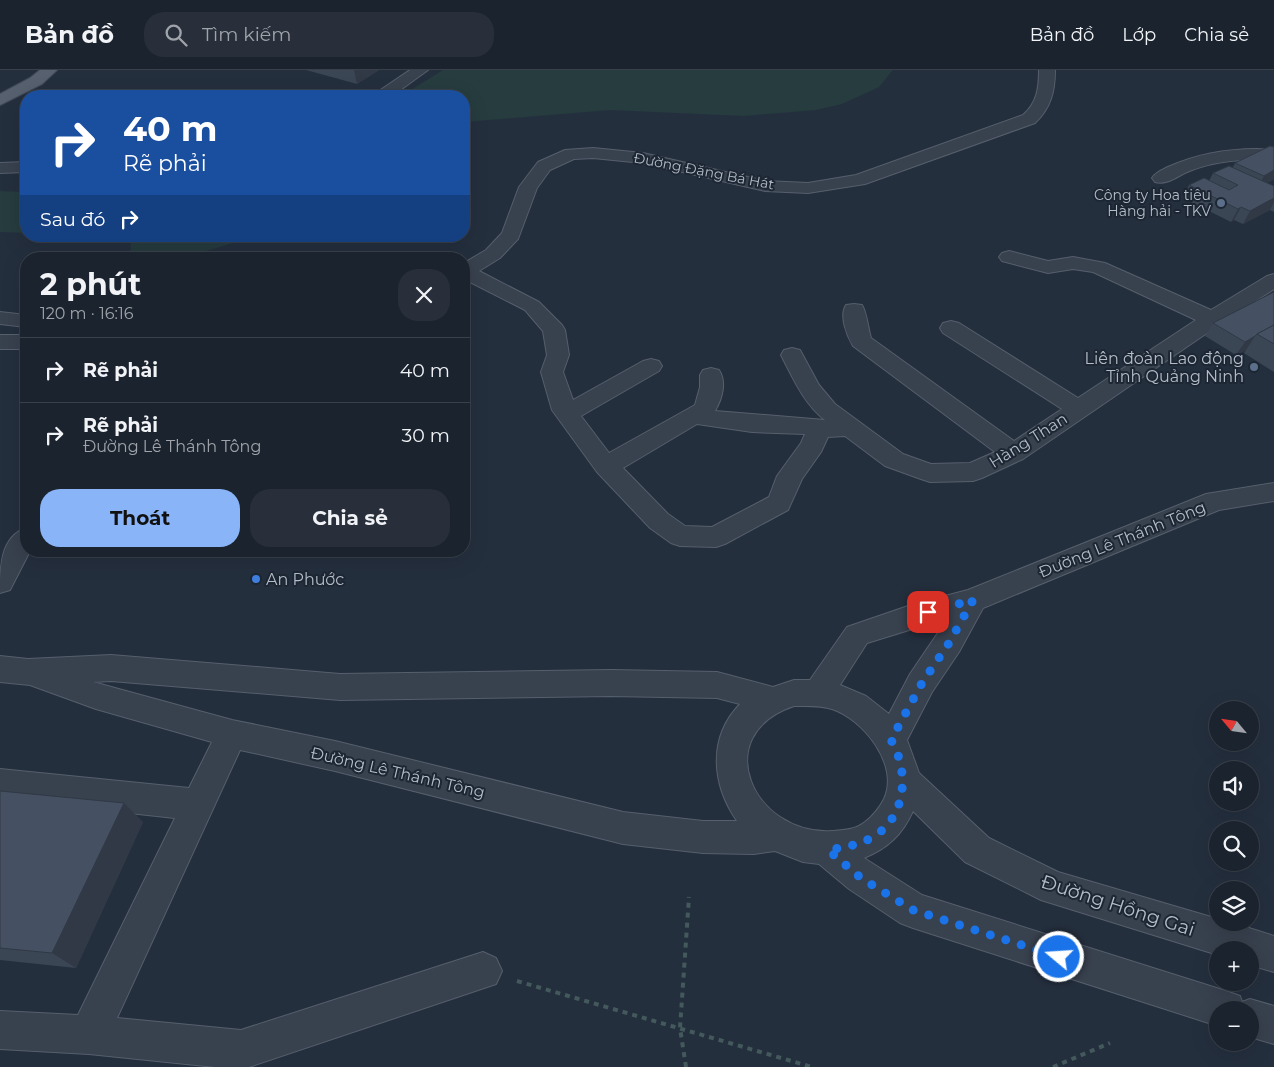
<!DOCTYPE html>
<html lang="vi">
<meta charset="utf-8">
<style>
body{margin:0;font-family:Montserrat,sans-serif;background:#282f3a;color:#f1f3f6;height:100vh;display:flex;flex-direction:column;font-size:19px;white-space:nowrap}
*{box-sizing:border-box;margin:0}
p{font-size:16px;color:#a0a4aa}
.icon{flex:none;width:28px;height:28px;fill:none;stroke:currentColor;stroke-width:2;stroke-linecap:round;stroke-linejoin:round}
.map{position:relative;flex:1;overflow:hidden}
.panel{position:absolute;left:20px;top:182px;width:450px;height:305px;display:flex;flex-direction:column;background:#1b232e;border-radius:20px;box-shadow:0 5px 20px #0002,0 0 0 1px #39404a}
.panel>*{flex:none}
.banner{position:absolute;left:20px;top:20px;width:450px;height:152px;border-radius:20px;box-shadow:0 5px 20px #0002,0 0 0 1px #39404a;background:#1a4fa0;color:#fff;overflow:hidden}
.needle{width:32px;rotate:299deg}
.buttons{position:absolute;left:1209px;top:631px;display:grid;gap:10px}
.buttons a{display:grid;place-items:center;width:50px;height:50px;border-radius:50%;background:#1b232e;box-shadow:0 5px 20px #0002,0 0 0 1px #39404a;font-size:25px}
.pin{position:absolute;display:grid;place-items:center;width:42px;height:42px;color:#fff;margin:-21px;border-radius:10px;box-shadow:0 2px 8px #0006}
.me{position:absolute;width:55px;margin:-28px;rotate:288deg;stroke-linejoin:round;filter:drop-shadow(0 0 4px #0008)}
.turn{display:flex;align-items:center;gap:18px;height:105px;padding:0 20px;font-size:22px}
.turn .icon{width:65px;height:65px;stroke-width:2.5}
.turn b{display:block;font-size:35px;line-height:42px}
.then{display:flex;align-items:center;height:48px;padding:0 20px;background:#0003;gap:10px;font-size:19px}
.round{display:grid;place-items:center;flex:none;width:52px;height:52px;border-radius:20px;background:#282f3a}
.summary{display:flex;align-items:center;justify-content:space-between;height:85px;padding:0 20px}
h1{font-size:30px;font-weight:700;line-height:38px}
.button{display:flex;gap:10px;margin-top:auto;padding:10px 20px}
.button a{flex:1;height:58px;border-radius:20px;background:#8ab4f8;color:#111;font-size:20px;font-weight:700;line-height:58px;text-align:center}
.button a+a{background:#282f3a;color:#f1f3f6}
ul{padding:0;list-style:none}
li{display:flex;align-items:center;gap:15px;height:65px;padding:0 20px;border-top:1px solid #39404a}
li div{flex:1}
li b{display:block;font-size:19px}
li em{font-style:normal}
header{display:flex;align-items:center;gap:30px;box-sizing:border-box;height:70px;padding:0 25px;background:#1b232e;border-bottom:1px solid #39404a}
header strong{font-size:24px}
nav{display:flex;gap:28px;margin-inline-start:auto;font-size:18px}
.search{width:350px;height:45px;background:#282f3a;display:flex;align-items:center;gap:12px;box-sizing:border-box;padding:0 18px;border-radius:20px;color:#a0a4aa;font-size:19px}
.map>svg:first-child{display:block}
.green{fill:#263c3f}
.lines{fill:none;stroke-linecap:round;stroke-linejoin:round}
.minor-casing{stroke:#565f6c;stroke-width:2}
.major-casing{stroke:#414a57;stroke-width:2}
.path{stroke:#44595c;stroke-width:4;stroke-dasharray:5 5;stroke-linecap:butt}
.minor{fill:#38414e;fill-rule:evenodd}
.major{fill:#56606e;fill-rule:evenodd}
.wall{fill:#3b4654}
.shaded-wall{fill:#303945}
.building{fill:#455162;stroke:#303945}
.route{stroke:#1a73e8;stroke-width:9;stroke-dasharray:0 16.2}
.service-dot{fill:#5c6f8a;stroke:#1d2633;stroke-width:2}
.shop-dot{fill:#3f7fe0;stroke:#1d2633;stroke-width:2}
.labels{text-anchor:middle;stroke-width:4;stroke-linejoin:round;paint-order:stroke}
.far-street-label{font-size:14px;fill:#b4bcc9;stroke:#1d2633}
.far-poi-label{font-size:14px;fill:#b4bcc9;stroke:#1d2633;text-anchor:end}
.poi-label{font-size:16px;fill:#b4bcc9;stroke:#1d2633;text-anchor:end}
.street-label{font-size:16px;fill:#b4bcc9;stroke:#1d2633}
.near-street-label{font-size:19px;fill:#b4bcc9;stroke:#1d2633}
</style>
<header>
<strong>Bản đồ</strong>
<div class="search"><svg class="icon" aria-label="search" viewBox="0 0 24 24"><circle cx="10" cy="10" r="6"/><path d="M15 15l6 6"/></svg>Tìm kiếm</div>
<nav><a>Bản đồ</a><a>Lớp</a><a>Chia sẻ</a></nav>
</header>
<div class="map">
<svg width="1274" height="997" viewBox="0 0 1274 997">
<rect width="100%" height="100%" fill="#242f3e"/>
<g class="green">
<path d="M443 0H893L879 17 842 34 816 40 744 46 610 40 464 52V26H401Z"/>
<path d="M0 121 26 122V163L0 162Z"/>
<path d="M129 166H233V173L179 189H127L131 178Z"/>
</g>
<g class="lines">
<defs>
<g id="minor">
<path d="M410 0H428L392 26H374L376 23Z"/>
<path d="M1039 0H1055C1055 21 1051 38 1035 53L865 114 808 123 765 121 643 93 593 88 574 89 550 100 537 118 518 169 500 188 479 201 539 232 562 255 565 260 569 285 563 302 573 330 643 291 651 289 659 291 662 296 659 301 581 346 609 383 695 335 700 317V305L703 300 711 298 719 300C727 312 722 329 715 341L825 350C804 334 793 308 781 285L784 280 792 278 800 280 819 315 835 334 903 384 931 394 970 393 995 382 853 276C847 266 839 246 846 235L854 234 862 235C867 243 868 258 871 268L1014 371 1062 339 943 263 940 258 943 253 951 251 959 253 1078 328 1196 250 1093 202 1073 199 1048 203 1002 191 999 187 1002 183 1009 181 1048 191 1073 187 1105 193 1211 240 1267 206 1274 204V219L1226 250 1023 389 982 408 973 411 930 412 921 409 885 396 845 366 828 367 821 382 802 409 788 440 725 474 716 477 680 476 671 473 650 458 597 402 552 340 541 302 547 285 543 261 525 240 464 209V193L486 180 502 163 519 117 538 92 565 80 593 78 643 83 765 111 808 113 856 105 1023 45C1037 33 1039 18 1039 0ZM697 354 752 362 805 364 801 373 777 406 769 427 712 457 685 456 668 444 623 398Z"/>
<path d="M1257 79 1274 80V90C1243 89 1216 90 1187 102 1176 107 1167 115 1155 112L1152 108C1156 102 1162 100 1168 97 1197 84 1225 79 1257 79Z"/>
<path d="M26 92V102L0 103V93Z"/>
<path d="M0 242 26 245V257L0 254Z"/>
<rect x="0" y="265" width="26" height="14"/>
<path d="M1274 413V431L1219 440 983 538 959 582 932 622 907 670 919 703 989 768 1058 802 1218 849V852H1230L1274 866V902L1250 895V880H1218V885L1041 830 965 792 913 741C902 765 888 778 864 788L922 825 1226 921 1240 926 1242 932 1250 929 1274 936V974L1250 967V940H1218V956L913 858 900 853 849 819 819 794 803 792 775 781 754 784 703 783 623 774 335 701 240 680 117 948 241 960 483 882 496 888 502 901 496 914 249 997H215L89 984 0 979V941L78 945 175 748 0 729V699L189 718 212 672 96 639 30 615 0 612V586L28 589 111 585 340 604 611 600 717 602 773 617 794 610H810L847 557 914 534 968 520 1206 424ZM948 548 910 604 889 644 866 626 840 615 867 573ZM111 611 340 630 611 626 717 628 740 634C707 668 712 715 737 751H703L623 742 335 671 232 650 93 612ZM794 636C806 636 820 635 832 639 863 649 900 695 884 729 880 737 872 747 865 752 855 760 844 760 832 761 754 766 707 665 794 636Z"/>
<path d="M26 458V481H30L10 520 0 523C0 498 0 467 26 458Z"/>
</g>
<path id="major" d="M40 0H57L42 14 0 35V24L30 8Z"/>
</defs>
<use href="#minor" class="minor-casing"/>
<use href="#major" class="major-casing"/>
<g class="path">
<path d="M517 911 812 997"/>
<path d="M686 997 680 958 689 827"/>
<path d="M1053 997 1110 973"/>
</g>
<use href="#minor" class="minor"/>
<use href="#major" class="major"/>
</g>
<g class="wall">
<path d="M306 0H379L357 14Z"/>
<path d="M1274 77V109L1267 113 1274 116V142L1270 140 1243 154 1234 150 1231 152 1183 128 1189 115 1209 111 1213 103 1233 97 1235 93Z"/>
<path d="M1274 222V302L1244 283 1246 280 1236 285 1205 266 1213 253Z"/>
<path d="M0 721 143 752 76 898 0 890Z"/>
</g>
<g class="shaded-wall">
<path d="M354 0H379L357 14Z"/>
<path d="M1274 100V109L1257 118 1264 106Z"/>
<path d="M1274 128V132L1270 140 1243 154 1250 141Z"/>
<path d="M1241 137 1234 150 1231 152 1238 139Z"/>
<path d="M1255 266 1246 280 1236 285 1245 272Z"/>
<path d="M124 733 143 752 76 898 52 883Z"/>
</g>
<g class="building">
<path d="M1270 76 1274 77V100L1264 106 1235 93Z"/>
<path d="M1229 96 1274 116V128L1250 141 1241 137 1238 139 1189 115 1204 108 1229 120 1238 115 1213 103Z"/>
<path d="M1274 222V255L1257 264 1255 266 1245 272 1213 253Z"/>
<path d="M1274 255V274L1257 264Z"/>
<path d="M0 721 124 733 52 883 0 878Z"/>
</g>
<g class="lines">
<path class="route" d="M928 542 973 530 949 573 922 613 891 670C909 700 907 744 876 765 861 775 845 777 828 780L861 808 913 840 1059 887"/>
</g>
<g class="service-dot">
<circle cx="1221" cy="133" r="5"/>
<circle cx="1254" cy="297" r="5"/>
</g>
<circle class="shop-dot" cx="256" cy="509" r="5"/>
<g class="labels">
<g class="far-street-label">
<text transform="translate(704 101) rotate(11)" y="5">Đường Đặng Bá Hát</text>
</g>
<g class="far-poi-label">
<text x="1211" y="130">Công ty Hoa tiêu<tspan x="1211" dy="16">Hàng hải - TKV</tspan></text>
</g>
<g class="poi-label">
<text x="1244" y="294">Liên đoàn Lao động<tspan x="1244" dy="18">Tỉnh Quảng Ninh</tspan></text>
<text x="266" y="515" text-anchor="start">An Phước</text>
</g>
<g class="street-label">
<text transform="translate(1028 370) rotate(-32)" y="6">Hàng Than</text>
<text transform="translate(1122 469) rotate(-22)" y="6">Đường Lê Thánh Tông</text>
<text transform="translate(398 702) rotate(13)" y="6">Đường Lê Thánh Tông</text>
</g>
<g class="near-street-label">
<text transform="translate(1118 835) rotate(18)" y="7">Đường Hồng Gai</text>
</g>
</g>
</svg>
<div class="buttons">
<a><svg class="needle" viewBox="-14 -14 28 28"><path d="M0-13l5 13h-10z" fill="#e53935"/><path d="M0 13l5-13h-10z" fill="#a0a4aa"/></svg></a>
<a><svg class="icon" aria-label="sound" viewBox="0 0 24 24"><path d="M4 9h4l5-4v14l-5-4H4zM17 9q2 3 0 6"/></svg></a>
<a><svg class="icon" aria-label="search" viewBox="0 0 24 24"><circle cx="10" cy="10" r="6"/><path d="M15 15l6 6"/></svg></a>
<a><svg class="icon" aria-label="layers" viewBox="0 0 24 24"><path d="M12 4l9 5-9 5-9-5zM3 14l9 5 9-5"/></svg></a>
<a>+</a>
<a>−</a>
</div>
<div class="pin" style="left:928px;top:542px;background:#d93025"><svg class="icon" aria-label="arrive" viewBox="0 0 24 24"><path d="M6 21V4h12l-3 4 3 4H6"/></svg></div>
<svg class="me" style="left:1059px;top:887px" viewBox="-20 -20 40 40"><circle r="17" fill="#1a73e8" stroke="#fff" stroke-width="3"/><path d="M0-11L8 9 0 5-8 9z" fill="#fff"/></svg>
<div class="banner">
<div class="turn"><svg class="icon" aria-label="right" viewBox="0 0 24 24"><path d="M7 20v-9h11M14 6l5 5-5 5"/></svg><div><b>40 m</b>Rẽ phải</div></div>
<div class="then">Sau đó<svg class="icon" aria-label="right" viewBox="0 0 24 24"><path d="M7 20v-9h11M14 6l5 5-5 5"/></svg></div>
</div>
<section class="panel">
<div class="summary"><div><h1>2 phút</h1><p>120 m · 16:16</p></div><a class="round"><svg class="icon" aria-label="close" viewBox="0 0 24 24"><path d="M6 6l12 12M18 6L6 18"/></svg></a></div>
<ul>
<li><svg class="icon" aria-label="right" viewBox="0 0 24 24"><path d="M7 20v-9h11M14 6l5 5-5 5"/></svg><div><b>Rẽ phải</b></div><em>40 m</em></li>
<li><svg class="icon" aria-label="right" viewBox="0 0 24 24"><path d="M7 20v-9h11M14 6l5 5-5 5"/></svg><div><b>Rẽ phải</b><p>Đường Lê Thánh Tông</p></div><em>30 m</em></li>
</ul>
<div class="button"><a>Thoát</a><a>Chia sẻ</a></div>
</section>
</div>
